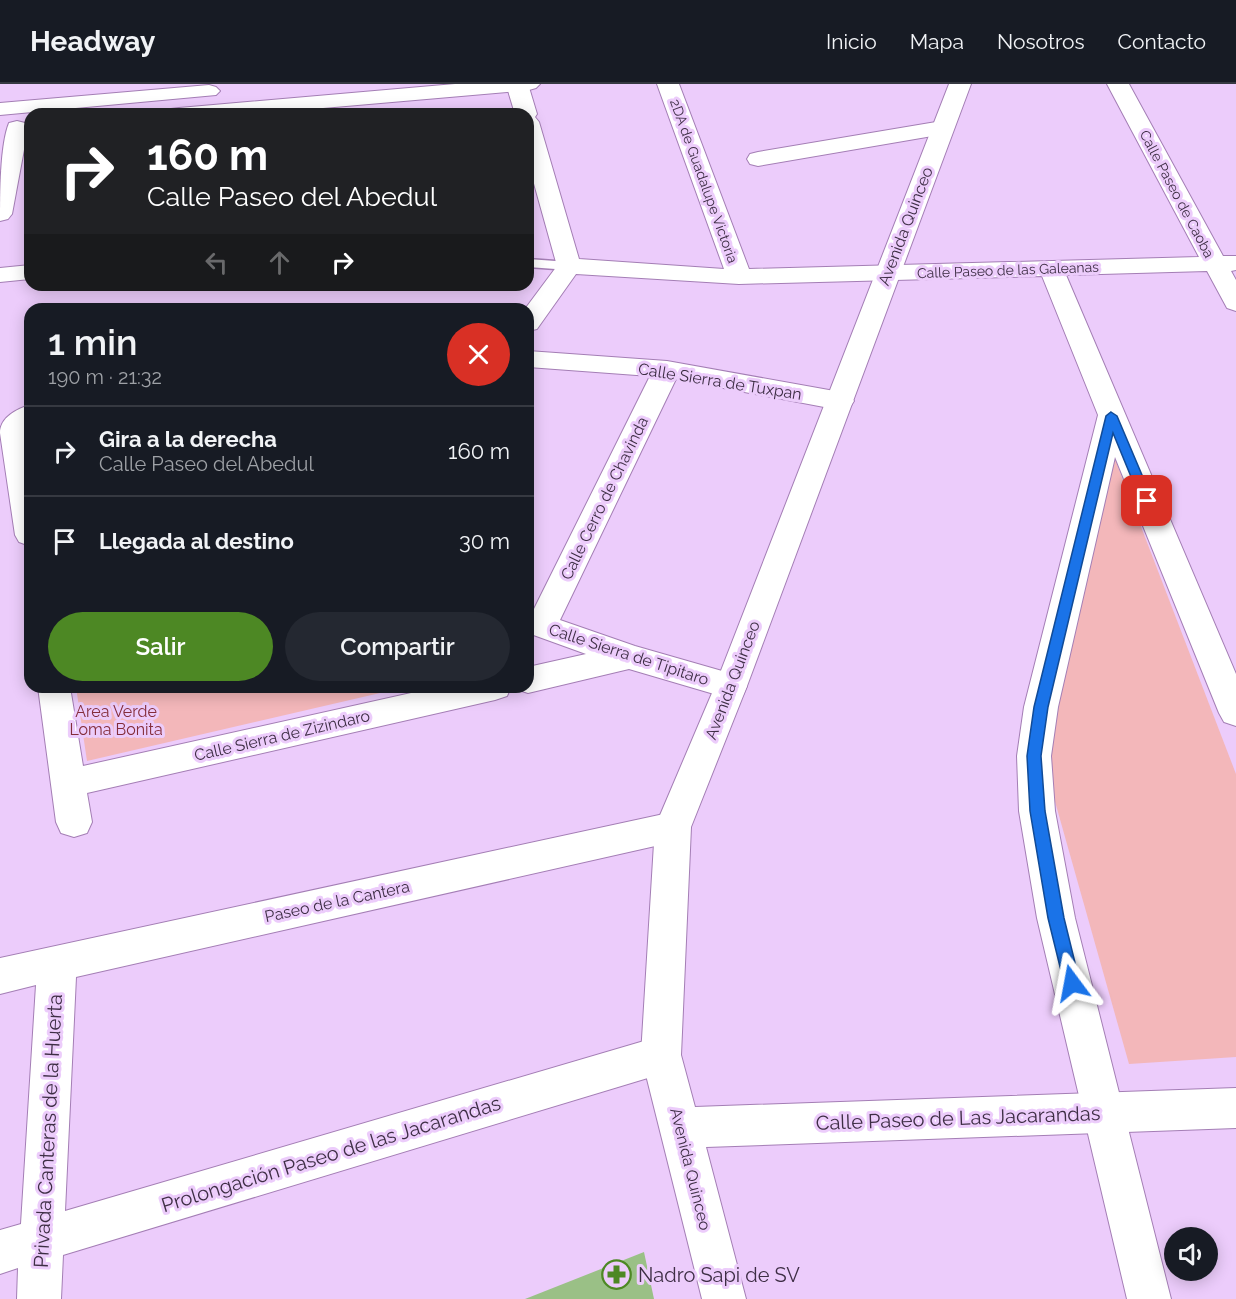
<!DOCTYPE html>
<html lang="es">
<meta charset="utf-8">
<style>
body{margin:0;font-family:Raleway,sans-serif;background:#242831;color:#f1f3f6;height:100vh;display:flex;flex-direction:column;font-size:22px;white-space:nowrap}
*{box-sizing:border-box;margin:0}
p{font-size:20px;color:#9ea1a6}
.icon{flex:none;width:33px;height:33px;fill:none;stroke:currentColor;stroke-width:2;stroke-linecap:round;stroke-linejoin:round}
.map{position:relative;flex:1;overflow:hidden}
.panel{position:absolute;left:24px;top:219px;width:510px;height:390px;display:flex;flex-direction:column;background:#171b24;border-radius:18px;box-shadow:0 3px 15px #0003}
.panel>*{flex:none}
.guide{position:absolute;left:24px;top:24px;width:510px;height:183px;border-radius:18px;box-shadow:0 3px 15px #0003;background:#202124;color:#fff;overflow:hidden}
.buttons{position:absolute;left:1164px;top:1143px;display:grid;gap:12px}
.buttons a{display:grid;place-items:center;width:54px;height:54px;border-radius:50%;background:#171b24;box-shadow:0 3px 15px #0003;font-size:30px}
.pin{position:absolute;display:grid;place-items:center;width:51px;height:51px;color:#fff;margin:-26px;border-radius:12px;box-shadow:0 3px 9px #0006}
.me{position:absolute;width:66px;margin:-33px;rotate:347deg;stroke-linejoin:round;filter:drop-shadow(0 0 4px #0008)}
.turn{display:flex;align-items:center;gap:21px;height:126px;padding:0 24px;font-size:27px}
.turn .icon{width:78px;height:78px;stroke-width:2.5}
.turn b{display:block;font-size:42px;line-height:51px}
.lanes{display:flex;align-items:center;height:57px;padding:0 24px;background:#0003;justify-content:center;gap:30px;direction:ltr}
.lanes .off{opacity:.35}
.round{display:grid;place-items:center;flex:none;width:63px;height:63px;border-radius:32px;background:#242831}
.summary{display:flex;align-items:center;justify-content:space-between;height:102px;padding:0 24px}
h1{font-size:36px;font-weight:600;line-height:45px}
.cta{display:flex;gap:12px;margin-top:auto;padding:12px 24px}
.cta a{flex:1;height:69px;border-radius:36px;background:#4d8824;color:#fff;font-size:24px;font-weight:600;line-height:69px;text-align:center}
.cta a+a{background:#242831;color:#f1f3f6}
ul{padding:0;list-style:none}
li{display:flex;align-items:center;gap:18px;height:90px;padding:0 24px;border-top:2px solid #363941}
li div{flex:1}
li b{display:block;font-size:22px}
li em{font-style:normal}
header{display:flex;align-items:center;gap:36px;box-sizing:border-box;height:84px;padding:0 30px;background:#171b24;border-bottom:2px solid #363941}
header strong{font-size:28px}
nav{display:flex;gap:33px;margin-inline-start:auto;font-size:21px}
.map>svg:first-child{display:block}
.green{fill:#f3b7ba}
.building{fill:#9ac086}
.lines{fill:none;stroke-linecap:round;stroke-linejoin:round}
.lane-casing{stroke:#a47eb5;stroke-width:3}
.street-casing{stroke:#a47eb5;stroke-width:2}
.secondary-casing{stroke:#a47eb5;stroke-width:2}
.lane{fill:#fff;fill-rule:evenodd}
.street{fill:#fff;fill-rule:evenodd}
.secondary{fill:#fff;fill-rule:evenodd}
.route{fill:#1a73e8;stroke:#114b97;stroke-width:1.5}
.labels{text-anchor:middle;stroke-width:6;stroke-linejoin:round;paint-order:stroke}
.far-street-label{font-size:14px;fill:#3e2e45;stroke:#ecccfb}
.street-label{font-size:16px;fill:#3e2e45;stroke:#ecccfb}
.park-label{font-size:16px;fill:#842d3a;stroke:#ecccfb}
.near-street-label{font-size:20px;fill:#3e2e45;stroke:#ecccfb}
.near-poi-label{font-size:20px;fill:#3e2e45;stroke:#ecccfb;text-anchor:start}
</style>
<header>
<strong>Headway</strong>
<nav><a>Inicio</a><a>Mapa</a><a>Nosotros</a><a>Contacto</a></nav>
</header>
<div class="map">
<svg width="1236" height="1215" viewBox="0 0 1236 1215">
<rect width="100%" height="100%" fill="#ecccfb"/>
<g class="green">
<path d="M1115 375 1236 690V973L1129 980 1043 675Z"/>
<path d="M76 603H406L87 677Z"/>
</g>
<path class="building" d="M644 1168 654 1215H525Z"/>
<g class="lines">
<defs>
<path id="lane" d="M528 175 569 178 575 182 569 186 528 183Z"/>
<g id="street">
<path d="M506 0H528L537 30 535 33 539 38 579 175 724 185 657 0H679L749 185 1199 173 1107 0H1129L1223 172H1236V186L1231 187 1236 196V227L1227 224 1207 187 1066 191 1236 590V642L1224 638 1219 629 1115 373 1058 623 1051 672 1055 727 1075 834 1171 1215H1127L1037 834 1019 727 1017 672 1024 623 1098 331 1042 192 739 200 576 190 537 245 528 247V225H525L557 182 528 78V30H515Z"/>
<path d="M17 37 25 39 28 44 12 130 8 135 0 137C0 111 0 61 9 39Z"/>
<path d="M942 37 950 39 953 44 950 49 758 82 750 80 747 75 750 70 758 68Z"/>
<path d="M30 181V195L0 198V184Z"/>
<path d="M528 267 667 277 840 308 850 311 854 317 850 323 840 326 676 295 560 536 635 562 743 593 747 602 743 611 731 615 629 585 528 609 516 605 515 603H528V583L586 570 528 549V525L533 527 650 292 528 283Z"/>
<path d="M30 321V344L27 346 30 362V462L19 458 15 451 0 349C0 334 16 325 30 321Z"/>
<path d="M38 603H70L83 682 438 603H511L507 612 495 616 87 709 92 738 87 749 74 753 61 749 56 738Z"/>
<path d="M673 728 686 732 691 743 686 754 673 758 76 893 65 1127 661 952 675 958 681 971 675 984 661 990 63 1171 61 1215H17L18 1184 0 1190V1146L21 1140 36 901 0 910V874Z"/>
</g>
<g id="secondary">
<path d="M455 0H540L536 4 529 6 254 30H168L171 25 179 24Z"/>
<path d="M949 0H971L747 602 691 743 681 971 695 1023 1236 1004V1044L706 1063 746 1215H702L641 971 655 743 715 602Z"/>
<path d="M209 1 216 3 220 7 216 11 0 31V19Z"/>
</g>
</defs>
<use href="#lane" class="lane-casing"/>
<use href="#street" class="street-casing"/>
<use href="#secondary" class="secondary-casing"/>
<use href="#lane" class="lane"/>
<use href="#street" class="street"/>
<use href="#secondary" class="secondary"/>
</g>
<path class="route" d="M1111 328 1117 332 1153 417 1147 421 1141 417 1113 349 1048 623 1041 672 1045 727 1064 834 1080 899 1077 904 1072 906 1066 904 1064 899 1048 834 1030 727 1027 672 1034 623 1106 332Z"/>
<defs>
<symbol id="pharmacy-ring" viewBox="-11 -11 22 22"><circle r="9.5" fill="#ecccfb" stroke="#4d8824" stroke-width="1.5"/><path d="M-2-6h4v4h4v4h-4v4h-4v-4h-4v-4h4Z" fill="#4d8824"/></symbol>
</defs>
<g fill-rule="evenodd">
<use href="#pharmacy-ring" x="600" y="1174" width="33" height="33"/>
</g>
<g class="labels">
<g class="far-street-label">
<text transform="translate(704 97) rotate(70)" y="5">2DA de Guadalupe Victoria</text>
<text transform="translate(1177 110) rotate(62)" y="5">Calle Paseo de Caoba</text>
<text transform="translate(1008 186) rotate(-2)" y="5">Calle Paseo de las Galeanas</text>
</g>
<g class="street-label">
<text transform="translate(905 142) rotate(-69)" y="6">Avenida Quinceo</text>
<text transform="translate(720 297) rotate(9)" y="6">Calle Sierra de Tuxpan</text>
<text transform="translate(604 414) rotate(-64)" y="6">Calle Cerro de Chavinda</text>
<text transform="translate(629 570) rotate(18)" y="6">Calle Sierra de Tipitaro</text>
<text transform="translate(732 596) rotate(-69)" y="6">Avenida Quinceo</text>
<text transform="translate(282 651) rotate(-13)" y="6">Calle Sierra de Zizindaro</text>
<text transform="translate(337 817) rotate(-12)" y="6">Paseo de la Cantera</text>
<text transform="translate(691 1085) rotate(76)" y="6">Avenida Quinceo</text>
</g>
<g class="park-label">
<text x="116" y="633">Area Verde<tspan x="116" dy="18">Loma Bonita</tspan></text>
</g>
<g class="near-street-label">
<text transform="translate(958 1034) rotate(-2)" y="7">Calle Paseo de Las Jacarandas</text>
<text transform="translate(48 1047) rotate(-87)" y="7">Privada Canteras de la Huerta</text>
<text transform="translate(331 1070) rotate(-17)" y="7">Prolongación Paseo de las Jacarandas</text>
</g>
<g class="near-poi-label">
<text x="638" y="1198">Nadro Sapi de SV</text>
</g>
</g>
</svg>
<div class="buttons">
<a><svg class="icon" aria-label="sound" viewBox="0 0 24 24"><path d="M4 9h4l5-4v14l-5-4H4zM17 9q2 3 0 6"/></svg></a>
</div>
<div class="pin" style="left:1147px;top:417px;background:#d93025"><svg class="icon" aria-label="arrive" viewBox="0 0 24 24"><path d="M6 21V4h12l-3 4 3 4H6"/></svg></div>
<svg class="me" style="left:1072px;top:899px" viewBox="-20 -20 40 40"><path d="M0-17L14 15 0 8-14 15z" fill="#1a73e8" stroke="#fff" stroke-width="4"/></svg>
<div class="guide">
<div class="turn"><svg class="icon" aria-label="right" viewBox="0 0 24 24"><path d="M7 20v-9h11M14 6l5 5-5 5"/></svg><div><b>160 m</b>Calle Paseo del Abedul</div></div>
<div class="lanes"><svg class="icon off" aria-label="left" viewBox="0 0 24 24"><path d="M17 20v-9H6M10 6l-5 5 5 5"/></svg><svg class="icon off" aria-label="ahead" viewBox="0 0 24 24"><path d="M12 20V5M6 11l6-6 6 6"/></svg><svg class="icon" aria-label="right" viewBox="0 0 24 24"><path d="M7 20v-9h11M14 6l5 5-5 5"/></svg></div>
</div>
<section class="panel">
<div class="summary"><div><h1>1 min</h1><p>190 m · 21:32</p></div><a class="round" style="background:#d93025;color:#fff"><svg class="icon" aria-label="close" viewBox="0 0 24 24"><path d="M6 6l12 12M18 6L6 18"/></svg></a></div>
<ul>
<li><svg class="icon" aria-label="right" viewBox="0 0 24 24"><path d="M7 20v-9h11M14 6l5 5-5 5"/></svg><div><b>Gira a la derecha</b><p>Calle Paseo del Abedul</p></div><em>160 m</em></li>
<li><svg class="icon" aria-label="arrive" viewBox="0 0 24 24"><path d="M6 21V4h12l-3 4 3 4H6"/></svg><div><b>Llegada al destino</b></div><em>30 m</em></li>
</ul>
<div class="cta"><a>Salir</a><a>Compartir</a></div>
</section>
</div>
